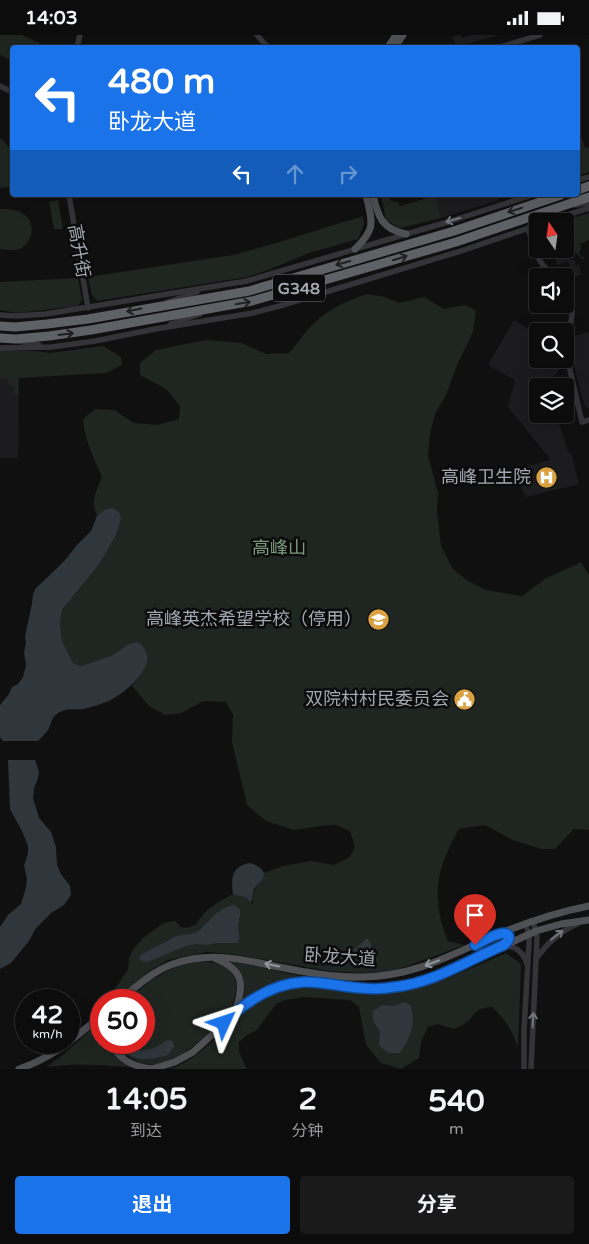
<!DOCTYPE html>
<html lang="zh">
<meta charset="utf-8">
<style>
body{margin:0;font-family:"Varela Round","Noto Sans SC",sans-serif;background:#1a1a1b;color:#f1f3f6;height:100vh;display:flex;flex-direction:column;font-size:19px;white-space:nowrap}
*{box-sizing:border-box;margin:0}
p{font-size:16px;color:#9a9b9d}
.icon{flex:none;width:28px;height:28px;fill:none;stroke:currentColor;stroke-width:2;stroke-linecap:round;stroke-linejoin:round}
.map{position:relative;height:1034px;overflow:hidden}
.panel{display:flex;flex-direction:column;background:#0c0c0d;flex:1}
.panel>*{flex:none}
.top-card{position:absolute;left:10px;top:10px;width:570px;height:152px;border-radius:5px;box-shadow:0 5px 20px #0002,0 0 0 1px #2c2c2e;background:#1a73e8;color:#fff;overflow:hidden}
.needle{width:32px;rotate:347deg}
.fabs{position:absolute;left:529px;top:178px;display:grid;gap:10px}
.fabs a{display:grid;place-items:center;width:45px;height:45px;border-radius:5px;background:#0c0c0d;box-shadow:0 5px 20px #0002,0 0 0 1px #2c2c2e;font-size:25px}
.speed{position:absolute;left:15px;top:954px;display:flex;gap:10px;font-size:25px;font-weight:700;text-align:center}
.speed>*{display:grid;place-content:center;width:65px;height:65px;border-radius:50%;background:#0c0c0d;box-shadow:0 5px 20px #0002,0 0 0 1px #2c2c2e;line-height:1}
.speed small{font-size:12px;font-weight:400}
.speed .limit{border:8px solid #d22;background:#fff;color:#111}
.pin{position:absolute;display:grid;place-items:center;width:42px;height:42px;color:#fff;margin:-51px -21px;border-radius:50% 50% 50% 0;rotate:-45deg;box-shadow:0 0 5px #0007}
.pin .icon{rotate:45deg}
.me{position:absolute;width:55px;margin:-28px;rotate:48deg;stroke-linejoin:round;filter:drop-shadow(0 0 4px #0008)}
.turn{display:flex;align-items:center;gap:18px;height:105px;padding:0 15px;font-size:22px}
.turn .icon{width:65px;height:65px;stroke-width:2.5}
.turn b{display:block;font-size:35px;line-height:42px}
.lanes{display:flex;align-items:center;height:48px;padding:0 15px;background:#0003;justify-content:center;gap:25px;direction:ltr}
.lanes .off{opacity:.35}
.eta{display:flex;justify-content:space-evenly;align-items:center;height:85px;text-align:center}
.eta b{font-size:30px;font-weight:700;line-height:35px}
.cta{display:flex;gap:10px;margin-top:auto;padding:10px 15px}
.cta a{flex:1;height:58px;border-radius:5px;background:#1a73e8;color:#fff;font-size:20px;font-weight:700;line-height:58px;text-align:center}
.cta a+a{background:#1a1a1b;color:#f1f3f6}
.status{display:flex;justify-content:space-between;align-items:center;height:35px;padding:0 25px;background:#0c0c0d;direction:ltr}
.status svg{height:14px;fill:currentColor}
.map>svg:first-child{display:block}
.built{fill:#1c1c1e}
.green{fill:#1f2520}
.water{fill:#2f373c}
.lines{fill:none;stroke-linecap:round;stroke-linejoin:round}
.minor{stroke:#343438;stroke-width:5.5}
.major{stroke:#4e5054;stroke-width:7}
.highway{stroke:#5e6166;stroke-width:9}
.oneway{stroke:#202022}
.oneway2{stroke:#71747a}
.oneway3{stroke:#92969e}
.route-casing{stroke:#114b97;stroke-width:12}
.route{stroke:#1a73e8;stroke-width:9}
.labels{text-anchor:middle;stroke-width:5;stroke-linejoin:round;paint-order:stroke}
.shield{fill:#0b0b0c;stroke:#75797f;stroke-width:1}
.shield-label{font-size:16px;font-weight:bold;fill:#a3a8b0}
.street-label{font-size:18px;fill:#a3a8b0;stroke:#0b0b0c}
.poi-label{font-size:18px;fill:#a3a8b0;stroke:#0b0b0c;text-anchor:end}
.park-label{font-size:18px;fill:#7c997d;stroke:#0b0b0c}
</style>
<div class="status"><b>14:03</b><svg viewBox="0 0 49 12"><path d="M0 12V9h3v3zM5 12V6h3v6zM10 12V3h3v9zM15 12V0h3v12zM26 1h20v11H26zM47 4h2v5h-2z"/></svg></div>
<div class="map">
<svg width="589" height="1034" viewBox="0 0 589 1034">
<rect width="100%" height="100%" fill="#101011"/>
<g class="built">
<path d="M457 0H461L462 3 473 0H498L457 12 452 2Z"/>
<path d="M435 160H498L499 165 441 183Z"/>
<path d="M569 219 572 225H575L576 230 579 229 582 240 573 242 568 227 557 230 555 223Z"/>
<path d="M514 285 537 299 538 324H560L562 332 546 349V351H538V379H556L569 419 571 418 579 449 526 462 520 449 516 434 551 425 508 372 515 345 488 330Z"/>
<path d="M589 297V374L585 372 575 336 572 314 574 301Z"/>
<path d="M0 343H19L18 423H0Z"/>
</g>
<g class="green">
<path d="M0 0H22L39 8 42 12H12V26L0 20Z"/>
<path d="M578 90 580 103H582L585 113 589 112V137L578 141Z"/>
<path d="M0 103C17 114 12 134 12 152H11L0 153Z"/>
<path d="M381 160H387L391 166 398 167 400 171 427 163 431 160H435L441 183 400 193 386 185Z"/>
<path d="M58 165 63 194H54L49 167Z"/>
<path d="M0 174C8 174 16 174 23 179 38 188 32 212 16 215 10 216 5 214 0 214Z"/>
<path d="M589 178V205L580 209 581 215 579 216 581 222H584V224H583C576 220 576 213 566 213L571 212 570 208 565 210V186H562Z"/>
<path d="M363 181 364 189 358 204 309 218 268 235 247 242 97 266 92 260 88 242 233 220 273 209Z"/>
<path d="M78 243 82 265 78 271 17 278 0 275V247Z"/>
<path d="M367 259 385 262 399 268 424 262 444 274 466 270 476 276 473 297 457 330 446 360 435 379 430 398 428 421 438 458 437 477 441 511 453 534 468 546 486 555 522 561 545 544 581 527 589 540V795L574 794 555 814H541L513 805 485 790 459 794C443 823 433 846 440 880 441 889 445 897 448 906L465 910 391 937 360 938 329 936 232 919 206 917 168 925 149 937 114 965H107L128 935 129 924 132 916 144 902 164 888 175 886 181 892 187 893 195 890 205 877 217 868 233 859 247 863 253 870C250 853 260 853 264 838L283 831 311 826 334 830 350 822 355 812 350 796 336 790 320 791 294 795 266 786 247 770 232 707 233 680 226 667 204 666 181 678 165 680 149 671 132 651 145 634 127 610 113 620 81 631 73 628 62 606 60 587 62 575 100 528 115 502 104 475 97 481C90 465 96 457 102 442 94 423 84 404 83 384L95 374 114 375 134 388 157 390 179 384 180 371 166 354 140 340V328L156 315 206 305 242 308 266 319 289 318C297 310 303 299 312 290 327 275 346 266 367 259Z"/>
<path d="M103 311 121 322 122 330 106 338 19 343 18 360H15L13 352 8 348V343H0V315L35 316 50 318Z"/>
<path d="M506 918 521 929 518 1012C511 994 507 986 492 972 475 974 479 975 468 986 464 990 458 992 453 994L438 989 428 992 421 1007 419 1023 401 1034 381 1028 366 1010 359 972 350 965 304 962 285 965 276 969 257 995 246 1001 239 1007V1017L247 1034H169C197 1027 222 995 243 976 254 967 268 959 282 954 309 946 332 958 357 958 371 958 386 958 399 956 437 950 471 933 506 918Z"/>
<path d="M228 925 301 941 280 947 258 956 241 969C248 950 244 936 228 925Z"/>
<path d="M198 926C222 927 244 936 234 964 233 968 232 972 231 975 228 979 224 983 220 987 204 1003 178 1028 154 1030 145 1030 135 1026 129 1022 123 1018 118 1013 116 1008H144V965H127L151 945 175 932Z"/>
<path d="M101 985V1008H107C112 1020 119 1027 131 1032 102 1030 75 1028 46 1032L64 1019Z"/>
</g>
<g class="water">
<path d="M112 473 119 477 121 484 115 502 100 528 62 575 60 587 62 606 73 628 81 631 113 620 127 610 137 607C166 625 127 657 109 666 101 669 92 672 83 674 76 675 67 673 60 677 50 683 53 686 48 695 45 699 41 703 38 706H3L0 702V670L9 659 12 652 18 649 23 642 26 630 24 617 26 608 25 601 32 569 33 559 36 553 52 538 66 524 77 510 91 496 97 481 104 475Z"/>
<path d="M8 725H35L39 737 37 746 34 753 33 763 39 783 51 797 56 812 57 830 61 839 70 851 71 860 64 870 51 878 36 893 29 906 11 928 0 934V892L8 880 21 869 26 853 27 844 24 831 28 818V811L22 796 10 774Z"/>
<path d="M249 828C256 829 261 832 264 838L263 844 254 854 251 868 247 863 233 859C231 844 231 832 249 828Z"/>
<path d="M234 870 239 873C242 879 239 882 238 889 238 895 240 901 239 907L236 908H216L206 910 196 909 186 911 150 926 145 927 140 925 139 922 142 919C149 915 157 912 163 908 168 906 172 902 177 901 185 898 193 901 200 895 210 885 219 872 234 870Z"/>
<path d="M366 904H368C371 908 372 911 371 916 369 927 362 922 355 922 352 923 349 924 347 924L344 922C348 917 353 916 357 912 360 910 362 907 366 904Z"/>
<path d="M405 967 411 971C416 989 410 1003 400 1018H388L379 1010 380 997 373 985V976L382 970 393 971Z"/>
<path d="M167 1005 173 1006 174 1012 168 1020C150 1025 128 1029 120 1008H132L139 1016C151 1015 158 1012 167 1005Z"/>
</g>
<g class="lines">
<g class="minor">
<path d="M257 0 263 7 269 12"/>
<path d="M77 12 80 0"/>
<path d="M500 12 540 0"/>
<path d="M0 51 12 57"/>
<path d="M578 145 589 142"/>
<path d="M69 160 88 273"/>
<path d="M575 170 589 168"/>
<path d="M548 186 589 173"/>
<path d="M528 193C534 213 536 227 554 241"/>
<path d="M565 251C581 272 565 299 567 322L582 387 589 385"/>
<path d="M168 267 197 257"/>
<path d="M0 280 15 281 46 279 247 246 451 186 532 160"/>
<path d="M171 289 200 279"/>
<path d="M19 306 39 310"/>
<path d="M0 313 52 312 95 306 155 294 253 278 283 270 461 216 538 190"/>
<path d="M503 911C515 910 524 918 527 929"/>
<path d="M536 924C547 908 559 897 577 889"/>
<path d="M524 1034V995L529 908V898L525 889"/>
<path d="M531 1034 537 902 533 886"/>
</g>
<g class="major">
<path d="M388 12 396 0"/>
<path d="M395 12 403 0"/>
<path d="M373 160C378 182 382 194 406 199"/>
<path d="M355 214C377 193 372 187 366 160"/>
<path d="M216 924C245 935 244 951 235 977"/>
<path d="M120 965C136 952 153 936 173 929 205 917 237 923 269 930 300 936 332 943 363 942 416 941 452 919 499 899 528 887 558 877 589 871"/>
<path d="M69 1007 101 981"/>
<path d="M112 1008C118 1026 136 1032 153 1034"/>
<path d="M19 1034C37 1028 53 1019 68 1008"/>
<path d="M152 1034 175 1027 193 1017 213 999 235 978 259 959 281 951 303 947 362 954 395 952 440 940 536 896 561 889 589 885"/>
</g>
<g class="highway">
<path d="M578 155 589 151"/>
<path d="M0 291 15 292 47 289 88 284 249 256 454 196 561 160"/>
<path d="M0 303 16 304 49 301 91 295 252 266 456 207 589 162"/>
</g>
</g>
<defs><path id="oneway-shaft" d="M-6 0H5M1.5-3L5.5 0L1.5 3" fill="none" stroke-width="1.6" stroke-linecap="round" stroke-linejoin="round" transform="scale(1.25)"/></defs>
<g class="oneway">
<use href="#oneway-shaft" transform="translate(515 175) rotate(162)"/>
<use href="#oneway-shaft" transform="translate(400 223) rotate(-17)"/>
<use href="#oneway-shaft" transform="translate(343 228) rotate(164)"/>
<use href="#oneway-shaft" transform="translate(243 268) rotate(-9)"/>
<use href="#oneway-shaft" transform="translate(134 275) rotate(169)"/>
<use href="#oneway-shaft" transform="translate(66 299) rotate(-7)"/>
</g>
<g class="oneway2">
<use href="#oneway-shaft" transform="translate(453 185) rotate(163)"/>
<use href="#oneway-shaft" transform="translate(557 900) rotate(-38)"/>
<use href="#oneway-shaft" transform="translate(533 985) rotate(-87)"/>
</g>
<g class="oneway3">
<use href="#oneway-shaft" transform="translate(432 928) rotate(159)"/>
<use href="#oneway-shaft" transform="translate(272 930) rotate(-169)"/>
</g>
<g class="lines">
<defs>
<path id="route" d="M224 988C245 967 272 949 303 947 322 946 341 952 360 953 371 954 384 954 394 952 434 948 468 925 504 910 512 903 510 896 499 899 491 901 483 906 475 910"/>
</defs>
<use href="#route" class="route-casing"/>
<use href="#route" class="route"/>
</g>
<defs>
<symbol id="hospital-disc" viewBox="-11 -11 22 22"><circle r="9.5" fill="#d9a141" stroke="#0b0b0c"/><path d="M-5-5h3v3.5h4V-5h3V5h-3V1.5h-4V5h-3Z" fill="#fff"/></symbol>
<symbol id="school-disc" viewBox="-11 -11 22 22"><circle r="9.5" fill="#d9a141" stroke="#0b0b0c"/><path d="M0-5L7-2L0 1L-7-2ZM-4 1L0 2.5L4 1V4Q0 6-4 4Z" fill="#fff"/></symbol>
<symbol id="civic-disc" viewBox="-11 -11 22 22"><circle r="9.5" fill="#d9a141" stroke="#0b0b0c"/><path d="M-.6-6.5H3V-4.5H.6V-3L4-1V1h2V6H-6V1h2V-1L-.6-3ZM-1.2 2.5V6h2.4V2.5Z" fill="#fff"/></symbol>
</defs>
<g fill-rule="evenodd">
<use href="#hospital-disc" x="534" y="430" width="25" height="25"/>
<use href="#school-disc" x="366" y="572" width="25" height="25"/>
<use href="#civic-disc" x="452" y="652" width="25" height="25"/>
</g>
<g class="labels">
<rect class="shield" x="273" y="239.5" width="52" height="27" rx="4"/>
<g class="shield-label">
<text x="299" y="259">G348</text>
</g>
<g class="street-label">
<text transform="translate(79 216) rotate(80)" y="6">高升街</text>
<text transform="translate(340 922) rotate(4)" y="6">卧龙大道</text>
</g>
<g class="poi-label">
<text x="531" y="448">高峰卫生院</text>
<text x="362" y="590">高峰英杰希望学校（停用）</text>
<text x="449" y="670">双院村村民委员会</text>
</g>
<g class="park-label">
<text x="279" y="519">高峰山</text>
</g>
</g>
</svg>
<div class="fabs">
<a><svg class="needle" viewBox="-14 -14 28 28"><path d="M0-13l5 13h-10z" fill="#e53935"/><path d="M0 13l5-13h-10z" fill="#9a9b9d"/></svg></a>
<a><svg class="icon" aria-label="sound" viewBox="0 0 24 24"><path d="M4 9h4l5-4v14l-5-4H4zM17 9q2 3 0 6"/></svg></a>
<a><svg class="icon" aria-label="search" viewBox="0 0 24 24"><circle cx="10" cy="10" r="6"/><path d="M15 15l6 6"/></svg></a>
<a><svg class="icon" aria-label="layers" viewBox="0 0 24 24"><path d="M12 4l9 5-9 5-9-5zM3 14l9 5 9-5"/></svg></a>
</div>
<div class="speed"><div>42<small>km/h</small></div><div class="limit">50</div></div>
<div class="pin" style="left:475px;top:910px;background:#d93025"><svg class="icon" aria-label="arrive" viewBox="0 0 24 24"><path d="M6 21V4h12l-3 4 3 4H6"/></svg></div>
<svg class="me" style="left:224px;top:988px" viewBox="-20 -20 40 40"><path d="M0-17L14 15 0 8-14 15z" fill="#1a73e8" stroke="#fff" stroke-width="4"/></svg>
<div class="top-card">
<div class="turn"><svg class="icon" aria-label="left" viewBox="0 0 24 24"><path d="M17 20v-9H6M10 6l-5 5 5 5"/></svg><div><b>480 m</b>卧龙大道</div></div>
<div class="lanes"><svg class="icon" aria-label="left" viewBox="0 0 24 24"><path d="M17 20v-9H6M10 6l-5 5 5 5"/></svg><svg class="icon off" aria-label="ahead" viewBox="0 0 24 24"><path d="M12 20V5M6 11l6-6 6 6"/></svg><svg class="icon off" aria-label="right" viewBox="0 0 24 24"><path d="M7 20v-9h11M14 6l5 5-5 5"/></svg></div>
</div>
</div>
<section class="panel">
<div class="eta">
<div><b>14:05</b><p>到达</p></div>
<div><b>2</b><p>分钟</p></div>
<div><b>540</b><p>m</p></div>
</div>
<div class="cta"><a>退出</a><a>分享</a></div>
</section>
